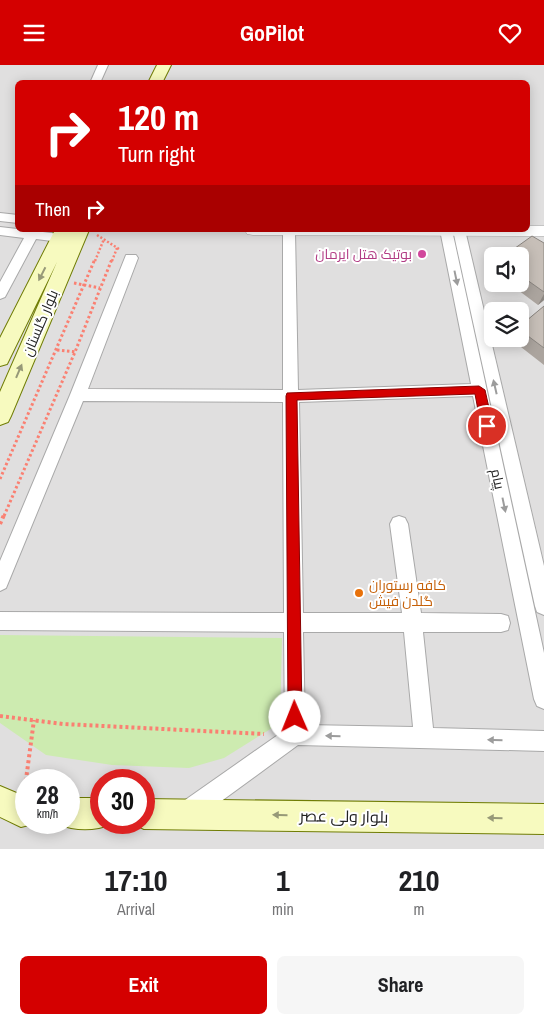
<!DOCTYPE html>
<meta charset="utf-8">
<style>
body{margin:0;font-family:"Archivo Narrow",Cairo,sans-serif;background:#f6f6f6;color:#202124;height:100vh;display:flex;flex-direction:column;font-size:19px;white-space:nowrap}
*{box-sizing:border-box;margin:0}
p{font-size:16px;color:#757577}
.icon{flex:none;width:28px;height:28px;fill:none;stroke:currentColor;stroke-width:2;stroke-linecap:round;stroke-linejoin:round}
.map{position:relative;height:784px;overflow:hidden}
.panel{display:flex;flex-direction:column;background:#fff;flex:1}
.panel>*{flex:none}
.guide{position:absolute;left:15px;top:15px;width:515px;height:152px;border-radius:8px;box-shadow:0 2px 12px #0003;background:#d40000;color:#fff;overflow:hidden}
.controls{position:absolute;left:484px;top:182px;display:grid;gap:10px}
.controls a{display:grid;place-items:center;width:45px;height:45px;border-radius:8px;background:#fff;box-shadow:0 2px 12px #0003;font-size:25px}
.speed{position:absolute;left:15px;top:704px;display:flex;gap:10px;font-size:25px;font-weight:700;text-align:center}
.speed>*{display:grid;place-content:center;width:65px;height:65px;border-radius:50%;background:#fff;box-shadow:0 2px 12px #0003;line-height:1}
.speed small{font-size:12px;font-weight:400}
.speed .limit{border:8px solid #d22;background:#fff;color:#111}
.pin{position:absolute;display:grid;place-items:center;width:42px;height:42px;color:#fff;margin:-21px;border:2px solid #fff;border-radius:50%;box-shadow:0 1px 5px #0007}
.me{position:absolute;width:55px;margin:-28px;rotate:359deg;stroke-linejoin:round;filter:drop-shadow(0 0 4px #0008)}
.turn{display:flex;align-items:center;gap:18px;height:105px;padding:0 20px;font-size:22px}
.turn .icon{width:65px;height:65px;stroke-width:2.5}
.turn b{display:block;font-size:35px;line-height:42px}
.then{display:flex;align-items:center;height:48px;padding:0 20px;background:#0003;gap:10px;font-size:19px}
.eta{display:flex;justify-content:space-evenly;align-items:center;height:85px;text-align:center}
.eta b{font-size:30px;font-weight:700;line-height:35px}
.cta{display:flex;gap:10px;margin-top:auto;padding:10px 20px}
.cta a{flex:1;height:58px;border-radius:8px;background:#d40000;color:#fff;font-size:20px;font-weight:700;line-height:58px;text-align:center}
.cta a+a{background:#f6f6f6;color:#202124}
header{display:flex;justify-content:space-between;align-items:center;height:65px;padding:0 20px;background:#d40000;color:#fff;font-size:22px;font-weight:700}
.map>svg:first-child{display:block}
.residential{fill:#e0dfdf;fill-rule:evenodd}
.grass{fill:#cdebb0}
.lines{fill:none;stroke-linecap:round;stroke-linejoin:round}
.minor-casing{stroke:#a9a9a9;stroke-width:2}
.tertiary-casing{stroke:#a9a9a9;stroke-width:1}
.secondary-casing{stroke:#707d05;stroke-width:2}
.path-far2{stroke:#fa8072;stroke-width:2.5;stroke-dasharray:2 2;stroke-linecap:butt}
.path-far1{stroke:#fa8072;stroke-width:3;stroke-dasharray:2.5 2.5;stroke-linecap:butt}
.path{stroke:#fa8072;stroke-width:4;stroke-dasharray:3 3;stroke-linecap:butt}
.minor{fill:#fff;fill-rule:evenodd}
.tertiary{fill:#fff;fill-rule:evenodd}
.secondary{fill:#f7fabf;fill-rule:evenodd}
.wall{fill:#aba49e}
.shaded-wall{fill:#8b8681}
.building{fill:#c7bfb8;stroke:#8b8681}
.oneway{fill:#979978}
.oneway2{fill:#9c9c9c}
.route{fill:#d40000;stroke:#8a0000}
.hotel-dot{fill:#d1479c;stroke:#fff;stroke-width:2}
.food-dot{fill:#e8710a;stroke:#fff;stroke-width:2}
.labels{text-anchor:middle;stroke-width:4;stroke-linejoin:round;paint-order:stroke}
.hotel-label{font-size:14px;fill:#b23c85;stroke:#fff;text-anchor:end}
.street-label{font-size:14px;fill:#222;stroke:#fff}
.food-label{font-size:14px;fill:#c56008;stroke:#fff;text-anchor:start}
.near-street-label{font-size:16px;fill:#222;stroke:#fff}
</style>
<header><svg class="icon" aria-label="menu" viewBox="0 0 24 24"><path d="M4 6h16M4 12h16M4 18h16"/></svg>GoPilot<svg class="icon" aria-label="heart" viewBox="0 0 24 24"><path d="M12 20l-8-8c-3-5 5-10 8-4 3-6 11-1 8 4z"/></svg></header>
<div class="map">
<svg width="544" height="784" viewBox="0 0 544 784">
<rect width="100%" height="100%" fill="#f2efe9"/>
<path class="residential" d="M0 0H544V784H0ZM18 18H528V165H18ZM492 191H520V219H492ZM492 246H520V274H492ZM26 715H69V758H26ZM101 715H144V758H101Z"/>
<path class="grass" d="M0 570 282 573 280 658 224 693 189 703 112 700 46 690 0 658Z"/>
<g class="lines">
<defs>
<g id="minor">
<path d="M98 0H108L100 18H90Z"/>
<path d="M0 148 18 150V158L0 156Z"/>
<path d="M0 162 60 169 66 173 60 177 36 174 5 232 0 234V217L24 173 0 170Z"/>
<path d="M283 165 295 166 298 325 471 319 440 165H452L544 588V644L537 641 534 634 473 331 299 337 303 548H402L390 459 393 453 399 451 405 453 408 459 421 548 501 549 508 551 510 558 508 565 501 567H423L433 663 544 666V686L298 680 194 756 186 759 178 756 175 748 178 740 285 665 284 567 0 565V547L284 548 283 337 83 336 6 523 0 526V496L70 330 126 190H136L138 193 88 324 283 325ZM303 567H404L413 662 305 660Z"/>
<path d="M453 165H465L544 501V550L537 547 535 541Z"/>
</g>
<path id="tertiary" d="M528 161H544V171L253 170 247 169 245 165H528Z"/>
<g id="secondary">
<path d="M157 0H171L162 18H148Z"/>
<path d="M55 165H89L11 351 8 357 0 360V327L57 197 7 299 0 301V273Z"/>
<path d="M0 721 26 732V758H37L21 762 0 752Z"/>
<path d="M69 733H101V758L112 759C95 766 75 766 58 759L69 758Z"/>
<path d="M144 734 544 739V769L144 764 132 758H144Z"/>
</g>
</defs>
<use href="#minor" class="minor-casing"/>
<use href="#tertiary" class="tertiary-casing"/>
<use href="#secondary" class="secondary-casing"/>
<g class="path-far2">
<path d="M97 170 119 184"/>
<path d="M95 196 104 174"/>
<path d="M112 196 117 183"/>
</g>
<g class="path-far1">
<path d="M74 218 100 223"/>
<path d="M57 285 76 287"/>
<path d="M0 414 95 194"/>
<path d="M4 451 75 287 112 194"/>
</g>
<g class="path">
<path d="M0 459 4 450"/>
<path d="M0 651 63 659 264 669"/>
<path d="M25 722 34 655"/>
</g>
<use href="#minor" class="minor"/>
<use href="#tertiary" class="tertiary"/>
<use href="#secondary" class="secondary"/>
</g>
<g class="wall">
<path d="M544 178V235L538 240 510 219H520V191Z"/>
<path d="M544 241V300L512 275V274H520V261Z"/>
</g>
<path class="shaded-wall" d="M544 229V235L538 240Z"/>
<g class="building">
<path d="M532 171 544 178V227L520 210V191H504Z"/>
<path d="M544 241V283L520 265V261Z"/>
</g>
<defs><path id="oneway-solid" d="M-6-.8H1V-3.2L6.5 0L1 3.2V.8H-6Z" transform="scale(1.25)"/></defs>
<g class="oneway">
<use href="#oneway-solid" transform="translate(42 209) rotate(117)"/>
<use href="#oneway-solid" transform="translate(19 306) rotate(-67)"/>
<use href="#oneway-solid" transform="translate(280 750) rotate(-179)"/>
<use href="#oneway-solid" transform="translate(495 753) rotate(-179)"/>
</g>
<g class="oneway2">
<use href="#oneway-solid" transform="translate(456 213) rotate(78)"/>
<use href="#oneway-solid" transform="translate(495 322) rotate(-103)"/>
<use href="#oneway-solid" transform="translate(504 440) rotate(78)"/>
<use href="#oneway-solid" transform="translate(333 671) rotate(-179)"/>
<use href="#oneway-solid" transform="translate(495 675) rotate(-179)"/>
</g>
<path class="route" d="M479 321 485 325 493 361 487 365 481 361 475 329 297 335 302 652 300 657 295 659 290 657 288 652 286 331 287 328Z"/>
<circle class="hotel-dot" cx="422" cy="189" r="5"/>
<circle class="food-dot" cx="359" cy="528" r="5"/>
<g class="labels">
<g class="hotel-label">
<text x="412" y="194">بوتیک هتل ایرمان</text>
</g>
<g class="street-label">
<text transform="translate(40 258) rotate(-67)" y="5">بلوار گلستان</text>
<text transform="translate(498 414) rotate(78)" y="5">پیام</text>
</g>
<g class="food-label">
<text x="369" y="525">کافه رستوران<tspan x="369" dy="16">گلدن فیش</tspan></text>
</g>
<g class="near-street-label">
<text transform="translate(344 751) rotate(1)" y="6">بلوار ولی عصر</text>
</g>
</g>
</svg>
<div class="controls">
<a><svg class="icon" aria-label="sound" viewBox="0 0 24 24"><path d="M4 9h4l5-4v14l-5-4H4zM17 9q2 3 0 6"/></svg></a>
<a><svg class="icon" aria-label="layers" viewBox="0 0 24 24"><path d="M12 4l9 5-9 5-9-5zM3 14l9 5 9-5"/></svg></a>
</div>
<div class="speed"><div>28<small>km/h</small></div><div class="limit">30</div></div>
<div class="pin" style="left:487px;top:361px;background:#d93025"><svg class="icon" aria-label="arrive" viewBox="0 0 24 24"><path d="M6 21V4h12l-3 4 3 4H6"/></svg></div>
<svg class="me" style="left:295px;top:652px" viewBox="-20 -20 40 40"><circle r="19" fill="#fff"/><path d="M0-13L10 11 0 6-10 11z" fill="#d40000"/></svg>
<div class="guide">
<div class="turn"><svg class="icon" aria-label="right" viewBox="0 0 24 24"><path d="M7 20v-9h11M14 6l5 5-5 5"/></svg><div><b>120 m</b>Turn right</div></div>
<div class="then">Then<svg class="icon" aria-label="right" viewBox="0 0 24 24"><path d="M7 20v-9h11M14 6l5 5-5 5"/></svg></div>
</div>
</div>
<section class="panel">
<div class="eta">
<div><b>17:10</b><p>Arrival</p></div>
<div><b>1</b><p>min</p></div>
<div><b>210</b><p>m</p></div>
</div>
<div class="cta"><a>Exit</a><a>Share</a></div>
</section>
